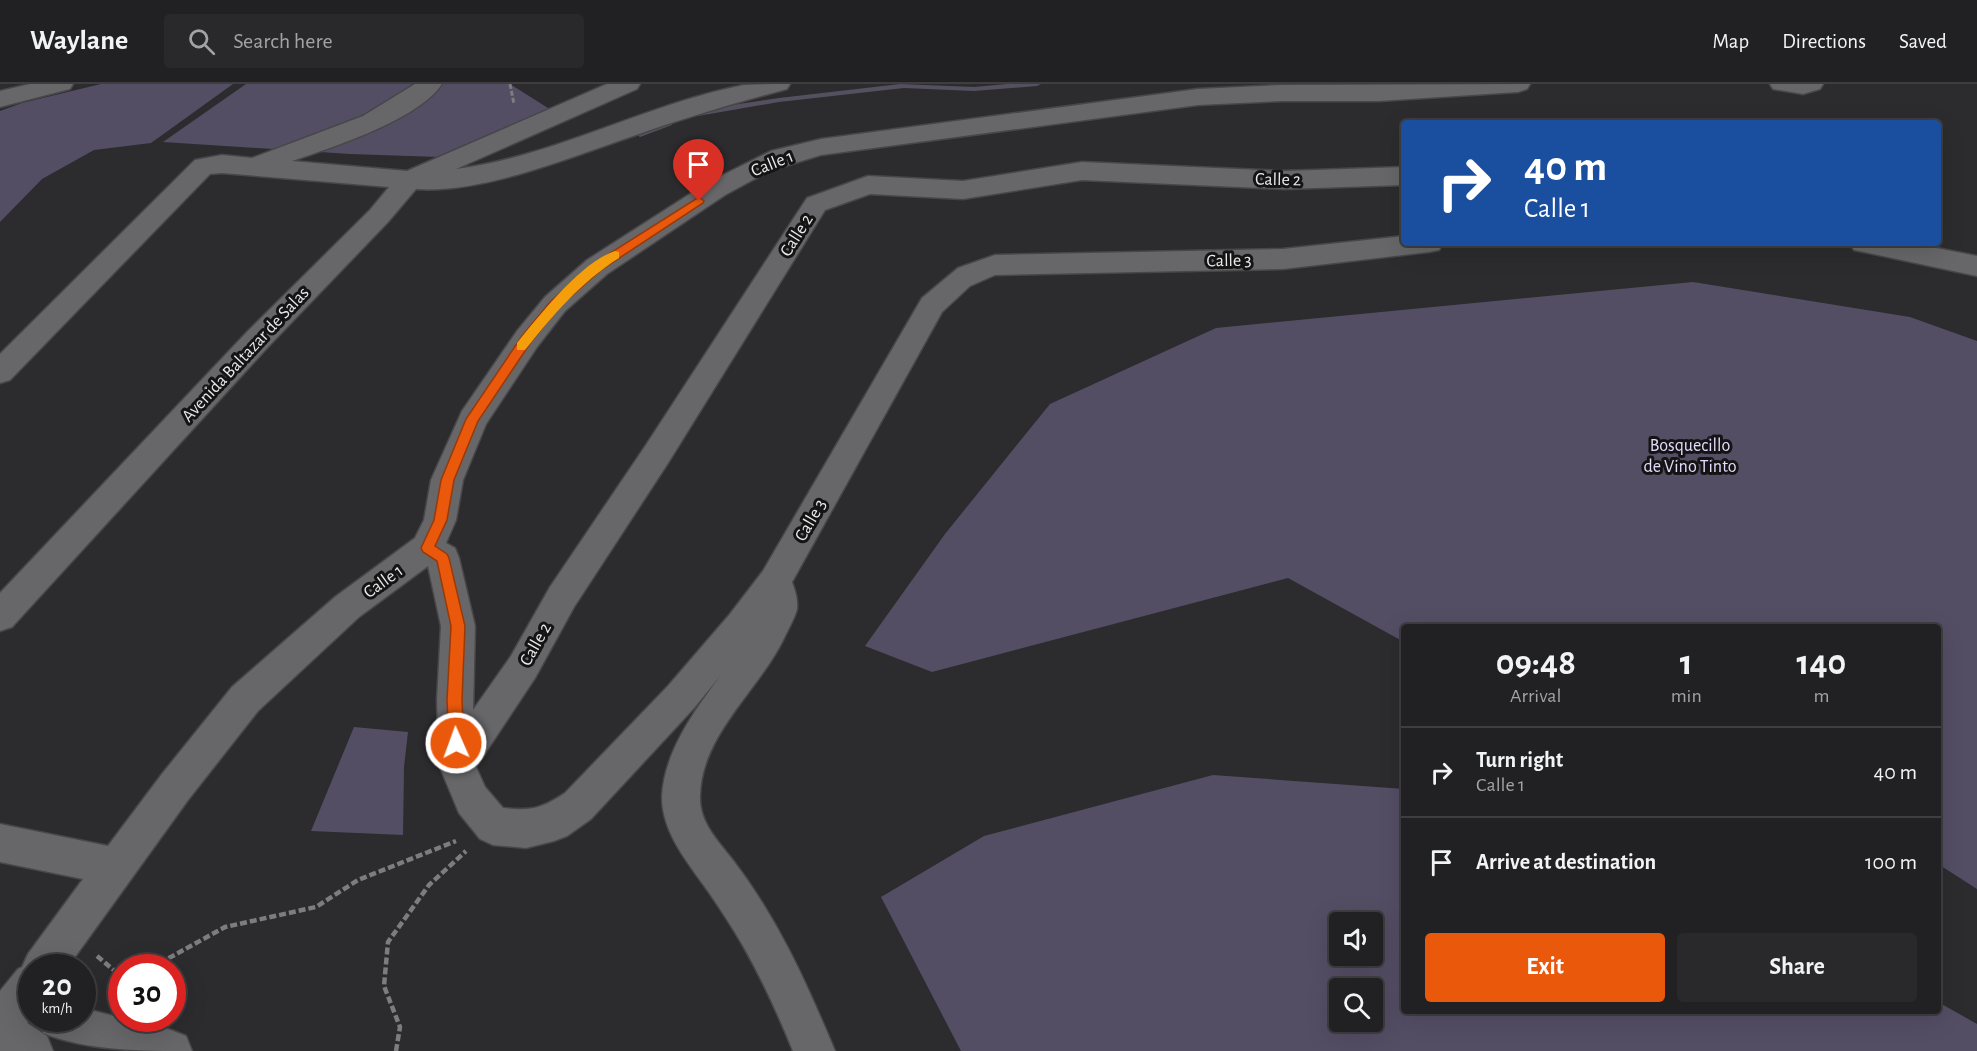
<!DOCTYPE html>
<style>
body{margin:0;font-family:"Alegreya Sans",sans-serif;background:#29282a;color:#f1f3f6;height:100vh;display:flex;flex-direction:column;font-size:22px;white-space:nowrap}
*{box-sizing:border-box;margin:0}
p{font-size:20px;color:#a2a3a5}
.icon{flex:none;width:33px;height:33px;fill:none;stroke:currentColor;stroke-width:2;stroke-linecap:round;stroke-linejoin:round}
.map{position:relative;flex:1;overflow:hidden}
.side{position:absolute;left:1401px;top:540px;width:540px;height:390px;display:flex;flex-direction:column;background:#212022;border-radius:6px;box-shadow:0 6px 24px #0002,0 0 0 2px #3e3e40}
.side>*{flex:none}
.top-card{position:absolute;left:1401px;top:36px;width:540px;height:126px;border-radius:6px;box-shadow:0 6px 24px #0002,0 0 0 2px #3e3e40;background:#1a4fa0;color:#fff;overflow:hidden}
.fabs{position:absolute;left:1329px;top:828px;display:grid;gap:12px}
.fabs a{display:grid;place-items:center;width:54px;height:54px;border-radius:6px;background:#212022;box-shadow:0 6px 24px #0002,0 0 0 2px #3e3e40;font-size:30px}
.speed{position:absolute;left:18px;top:870px;display:flex;gap:12px;font-size:30px;font-weight:700;text-align:center}
.speed>*{display:grid;place-content:center;width:78px;height:78px;border-radius:50%;background:#212022;box-shadow:0 6px 24px #0002,0 0 0 2px #3e3e40;line-height:1}
.speed small{font-size:15px;font-weight:400}
.speed .limit{border:9px solid #d22;background:#fff;color:#111}
.pin{position:absolute;display:grid;place-items:center;width:51px;height:51px;color:#fff;margin:-62px -26px;border-radius:50% 50% 50% 0;rotate:-45deg;box-shadow:0 0 6px #0007}
.pin .icon{rotate:45deg}
.me{position:absolute;width:66px;margin:-33px;rotate:358deg;stroke-linejoin:round;filter:drop-shadow(0 0 4px #0008)}
.turn{display:flex;align-items:center;gap:21px;height:126px;padding:0 24px;font-size:27px}
.turn .icon{width:78px;height:78px;stroke-width:2.5}
.turn b{display:block;font-size:42px;line-height:51px}
.eta{display:flex;justify-content:space-evenly;align-items:center;height:102px;text-align:center}
.eta b{font-size:36px;font-weight:600;line-height:42px}
.primary-button{display:flex;gap:12px;margin-top:auto;padding:12px 24px}
.primary-button a{flex:1;height:69px;border-radius:6px;background:#ea580c;color:#fff;font-size:24px;font-weight:600;line-height:69px;text-align:center}
.primary-button a+a{background:#29282a;color:#f1f3f6}
ul{padding:0;list-style:none}
li{display:flex;align-items:center;gap:18px;height:90px;padding:0 24px;border-top:2px solid #3e3e40}
li div{flex:1}
li b{display:block;font-size:22px}
li em{font-style:normal}
header{display:flex;align-items:center;gap:36px;box-sizing:border-box;height:84px;padding:0 30px;background:#212022;border-bottom:2px solid #3e3e40}
header strong{font-size:28px}
nav{display:flex;gap:33px;margin-inline-start:auto;font-size:21px}
.search{width:420px;height:54px;background:#29282a;display:flex;align-items:center;gap:15px;box-sizing:border-box;padding:0 21px;border-radius:6px;color:#a2a3a5;font-size:22px}
.map>svg:first-child{display:block}
.green{fill:#544e65;fill-rule:evenodd}
.lines{fill:none;stroke-linecap:round;stroke-linejoin:round}
.stream{fill:#555060;fill-rule:evenodd}
.minor-casing{stroke:#474749;stroke-width:3}
.path-far1{stroke:#7d7c7f;stroke-width:3;stroke-dasharray:5 2;stroke-linecap:butt}
.path{stroke:#7d7c7f;stroke-width:4.5;stroke-dasharray:7 3;stroke-linecap:butt}
.minor{fill:#676669;fill-rule:evenodd}
.route{fill:#ea580c;stroke:#983908;stroke-width:1.5}
.slow{fill:#f59e0b}
.labels{text-anchor:middle;stroke-width:6;stroke-linejoin:round;paint-order:stroke}
.street-label{font-size:18px;fill:#eaeaeb;stroke:#141415}
.park-label{font-size:18px;fill:#e3dbfc;stroke:#141415}
</style>
<header>
<strong>Waylane</strong>
<div class="search"><svg class="icon" aria-label="search" viewBox="0 0 24 24"><circle cx="10" cy="10" r="6"/><path d="M15 15l6 6"/></svg>Search here</div>
<nav><a>Map</a><a>Directions</a><a>Saved</a></nav>
</header>
<div class="map">
<svg width="1977" height="967" viewBox="0 0 1977 967">
<rect width="100%" height="100%" fill="#2c2b2e"/>
<g class="green">
<path d="M101 0H233L151 59 94 66 42 95 0 138V27L22 19Z"/>
<path d="M246 0H510L559 31 469 74 350 70 163 58Z"/>
<path d="M1693 198 1910 233 1977 257V805L1938 780V543H1404V558L1288 494 932 588 865 562 945 450 1050 320 1216 244Z"/>
<path d="M354 643 408 648 404 683 403 751 311 747Z"/>
<path d="M1213 691 1404 705V927H1938V918L1977 940V967H961L881 813 984 752ZM1372 838V872H1340V838ZM1372 904V938H1340V904Z"/>
</g>
<g class="lines">
<g class="stream">
<path d="M900 0 974 3 1007 0H1041L1037 2 974 7 904 4 779 18 698 32 694 29 698 26 779 14Z"/>
<path d="M669 36 672 37V41L640 53 636 50Z"/>
</g>
<defs>
<g id="minor">
<path d="M30 0H73L70 5 0 23V7Z"/>
<path d="M415 0H442C418 36 333 63 292 77L407 87 607 0H640L637 5 456 85C556 72 646 20 744 1 759 0 775 0 790 0L787 5C735 19 684 34 633 52 571 73 482 110 416 105L388 138 267 264 12 543 0 547V509L247 248 370 126 389 103 222 89 210 90 10 296 0 299V270L195 76 222 71 252 74 363 32Z"/>
<path d="M1530 0 1527 5 1518 8 1379 17H1283L1198 21 821 71 769 87 725 111 607 190 565 227 537 263 486 340 463 396 456 436 446 459 455 464 459 474 475 542 473 626 511 572 550 503 646 361 807 114 868 92 963 97 1082 78 1285 87 1404 83V101L1285 105 1082 96 963 115 870 110 825 126 668 379 574 523 535 594 476 683 485 703 503 724C531 727 541 725 565 709L668 602 730 530 763 487 922 214 958 184 995 171 1283 165 1404 152V159H1443L1439 166 1429 168 1283 185 995 191 970 202 942 228 792 498C795 506 798 516 797 525 795 533 790 542 786 550 762 604 701 649 700 712 699 738 717 756 732 775 778 835 806 898 835 967H793C778 930 762 895 742 860 732 843 721 826 710 810 690 781 662 750 662 713 664 668 695 626 721 591L694 624 591 735 567 752 554 757 526 764 493 761 480 755 459 729 439 681 437 616 441 542 428 482 359 533 258 627 188 716 67 884H32V933L27 939 47 952 53 967H0V907L18 885 22 883 28 870 83 795 0 778V740L108 762 162 690 232 603 335 513 415 454 424 436 431 396 462 327 517 247 545 213 587 176 707 99 771 67 821 55 1198 5 1283 1Z"/>
<path d="M1770 0H1823L1820 5 1803 10 1773 5Z"/>
<path d="M1850 159H1911L1977 172V192L1864 168 1854 166Z"/>
<path d="M82 924 171 946 186 952 192 967C143 967 87 967 43 949L38 934H82Z"/>
</g>
</defs>
<use href="#minor" class="minor-casing"/>
<path class="path-far1" d="M510 0 514 20"/>
<g class="path">
<path d="M97 872 122 893"/>
<path d="M151 884 225 843 316 823 358 796 456 757"/>
<path d="M396 967 400 943 384 902 388 858 429 801 466 767"/>
</g>
<use href="#minor" class="minor"/>
</g>
<path class="route" d="M699 113 704 117 703 119 601 186 559 223 531 258 478 337 454 396 447 436 435 462 447 470 449 474 465 542 462 616 464 659 462 664 456 666 451 664 449 659 447 616 451 542 437 477 423 468 421 464 434 436 441 396 466 335 522 252 551 217 593 180Z"/>
<path class="slow" d="M615 167 619 168V174C581 198 553 231 525 266H517V259C539 232 581 178 615 167Z"/>
<g class="labels">
<g class="street-label">
<text transform="translate(772 79) rotate(-22)" y="6">Calle 1</text>
<text transform="translate(1278 95) rotate(1)" y="6">Calle 2</text>
<text transform="translate(796 151) rotate(-58)" y="6">Calle 2</text>
<text transform="translate(1229 176) rotate(-1)" y="6">Calle 3</text>
<text transform="translate(245 270) rotate(-47)" y="6">Avenida Baltazar de Salas</text>
<text transform="translate(810 436) rotate(-60)" y="6">Calle 3</text>
<text transform="translate(383 497) rotate(-36)" y="6">Calle 1</text>
<text transform="translate(535 560) rotate(-61)" y="6">Calle 2</text>
</g>
<g class="park-label">
<text x="1690" y="367">Bosquecillo<tspan x="1690" dy="21">de Vino Tinto</tspan></text>
</g>
</g>
</svg>
<div class="fabs">
<a><svg class="icon" aria-label="sound" viewBox="0 0 24 24"><path d="M4 9h4l5-4v14l-5-4H4zM17 9q2 3 0 6"/></svg></a>
<a><svg class="icon" aria-label="search" viewBox="0 0 24 24"><circle cx="10" cy="10" r="6"/><path d="M15 15l6 6"/></svg></a>
</div>
<div class="speed"><div>20<small>km/h</small></div><div class="limit">30</div></div>
<div class="pin" style="left:699px;top:117px;background:#d93025"><svg class="icon" aria-label="arrive" viewBox="0 0 24 24"><path d="M6 21V4h12l-3 4 3 4H6"/></svg></div>
<svg class="me" style="left:456px;top:659px" viewBox="-20 -20 40 40"><circle r="17" fill="#ea580c" stroke="#fff" stroke-width="3"/><path d="M0-11L8 9 0 5-8 9z" fill="#fff"/></svg>
<div class="top-card">
<div class="turn"><svg class="icon" aria-label="right" viewBox="0 0 24 24"><path d="M7 20v-9h11M14 6l5 5-5 5"/></svg><div><b>40 m</b>Calle 1</div></div>
</div>
<section class="side">
<div class="eta">
<div><b>09:48</b><p>Arrival</p></div>
<div><b>1</b><p>min</p></div>
<div><b>140</b><p>m</p></div>
</div>
<ul>
<li><svg class="icon" aria-label="right" viewBox="0 0 24 24"><path d="M7 20v-9h11M14 6l5 5-5 5"/></svg><div><b>Turn right</b><p>Calle 1</p></div><em>40 m</em></li>
<li><svg class="icon" aria-label="arrive" viewBox="0 0 24 24"><path d="M6 21V4h12l-3 4 3 4H6"/></svg><div><b>Arrive at destination</b></div><em>100 m</em></li>
</ul>
<div class="primary-button"><a>Exit</a><a>Share</a></div>
</section>
</div>
